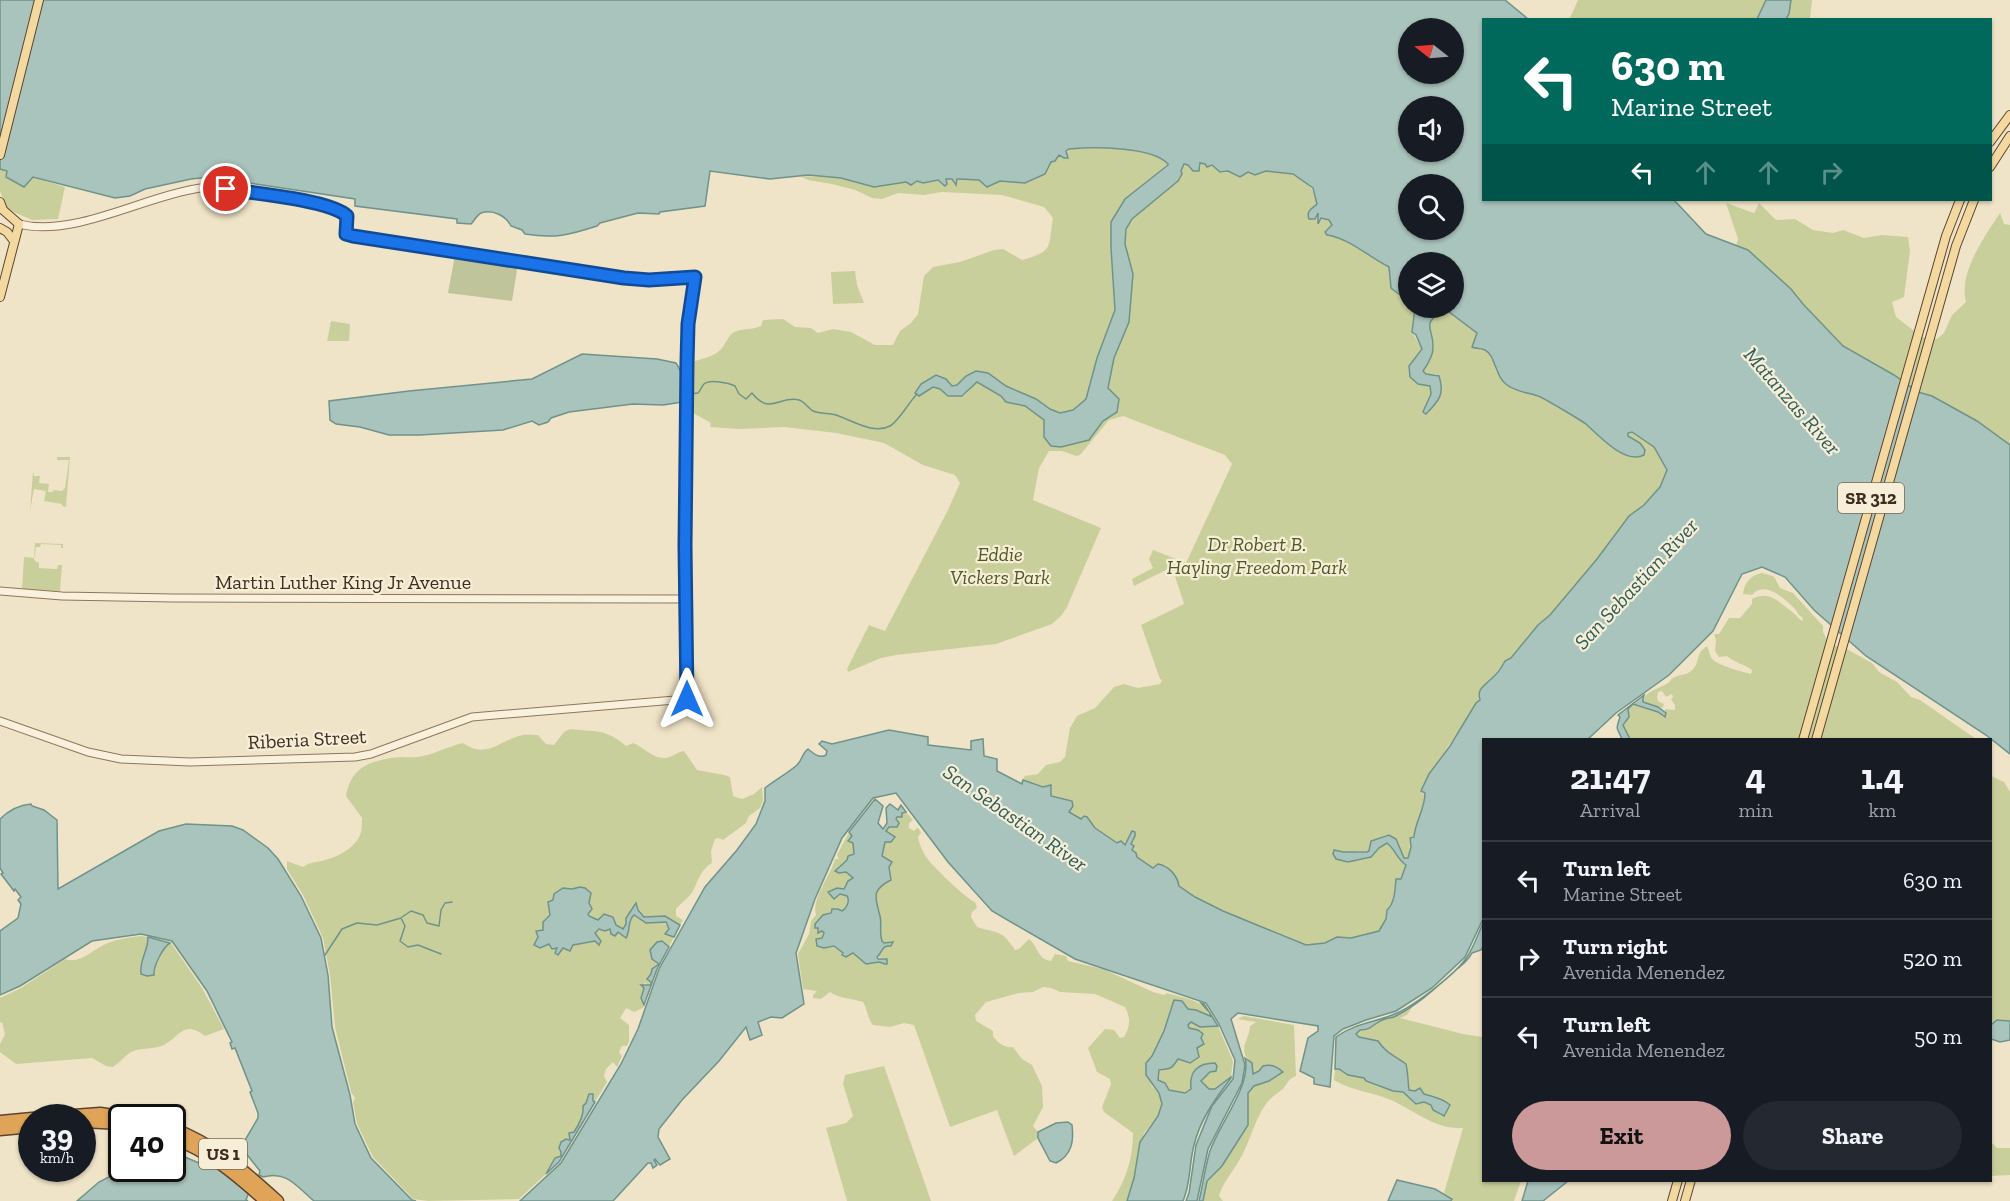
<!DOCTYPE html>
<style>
body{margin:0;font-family:"Zilla Slab",serif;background:#242831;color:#f1f3f6;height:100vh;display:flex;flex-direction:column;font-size:22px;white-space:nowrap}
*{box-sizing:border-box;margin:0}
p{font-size:20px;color:#9ea1a6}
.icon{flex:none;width:33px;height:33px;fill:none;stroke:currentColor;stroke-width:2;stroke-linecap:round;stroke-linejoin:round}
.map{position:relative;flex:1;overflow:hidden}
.side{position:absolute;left:1482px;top:738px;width:510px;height:444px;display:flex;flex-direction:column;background:#171b24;border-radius:0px;box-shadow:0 2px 4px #0004}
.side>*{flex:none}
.hud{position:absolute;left:1482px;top:18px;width:510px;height:183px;border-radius:0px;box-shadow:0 2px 4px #0004;background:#00695c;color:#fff;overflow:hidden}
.needle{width:39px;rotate:287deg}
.fabs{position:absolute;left:1398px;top:18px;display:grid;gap:12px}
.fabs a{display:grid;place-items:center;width:66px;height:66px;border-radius:50%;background:#171b24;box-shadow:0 2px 4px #0004;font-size:30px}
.speed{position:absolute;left:18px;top:1104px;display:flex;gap:12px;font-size:30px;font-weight:700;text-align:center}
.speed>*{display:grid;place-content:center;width:78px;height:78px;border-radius:50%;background:#171b24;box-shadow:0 2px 4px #0004;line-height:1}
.speed small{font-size:15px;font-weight:400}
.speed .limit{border:3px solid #111;border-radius:9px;background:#fff;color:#111}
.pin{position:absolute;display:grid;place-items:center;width:51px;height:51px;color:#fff;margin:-26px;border:3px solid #fff;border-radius:50%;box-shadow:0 2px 6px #0007}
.me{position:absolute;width:66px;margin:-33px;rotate:0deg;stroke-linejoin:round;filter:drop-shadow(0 0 4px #0008)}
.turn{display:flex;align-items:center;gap:21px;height:126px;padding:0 30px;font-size:27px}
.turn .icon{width:78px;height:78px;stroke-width:2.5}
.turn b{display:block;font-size:42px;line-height:51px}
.lanes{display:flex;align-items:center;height:57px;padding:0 30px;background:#0003;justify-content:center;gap:30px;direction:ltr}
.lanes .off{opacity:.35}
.eta{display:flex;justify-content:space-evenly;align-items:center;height:102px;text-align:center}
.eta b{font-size:36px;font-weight:700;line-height:42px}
.button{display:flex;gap:12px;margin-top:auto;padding:12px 30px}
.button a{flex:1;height:69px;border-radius:36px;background:#cc999b;color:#111;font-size:24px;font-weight:700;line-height:69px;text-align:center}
.button a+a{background:#242831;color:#f1f3f6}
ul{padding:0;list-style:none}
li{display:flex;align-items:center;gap:18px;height:78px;padding:0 30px;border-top:2px solid #363941}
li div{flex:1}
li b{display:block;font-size:22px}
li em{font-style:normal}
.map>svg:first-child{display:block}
.green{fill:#c9cf9b}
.cemetery{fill:#bfc49a}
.water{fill:#a9c4bc;stroke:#6f938a;stroke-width:1.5;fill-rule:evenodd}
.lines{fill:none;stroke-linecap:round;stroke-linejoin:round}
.stream{stroke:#6f938a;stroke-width:1.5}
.minor-casing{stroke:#8d765c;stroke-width:9}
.major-casing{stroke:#5b4430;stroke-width:10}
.highway-casing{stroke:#5b4430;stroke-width:13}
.minor{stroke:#faf1dc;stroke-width:7}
.major{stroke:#f3d9a0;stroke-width:8}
.highway{stroke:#e0a458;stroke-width:10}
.route-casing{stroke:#114b97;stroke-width:15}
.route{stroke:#1a73e8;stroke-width:10}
.labels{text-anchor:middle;stroke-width:4.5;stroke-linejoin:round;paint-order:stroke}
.shield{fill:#f7eed8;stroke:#756857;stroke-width:1.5}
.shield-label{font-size:18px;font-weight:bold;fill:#3d2e20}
.park-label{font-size:20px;font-style:italic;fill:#4d5a26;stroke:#f7eed8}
.street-label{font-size:20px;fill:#3d2e20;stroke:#f7eed8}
.water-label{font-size:21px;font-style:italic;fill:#2f5d5a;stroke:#f7eed8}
</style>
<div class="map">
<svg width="2010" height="1201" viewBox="0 0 2010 1201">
<rect width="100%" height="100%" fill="#f0e4c8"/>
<g class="green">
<path d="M1578 0H1766L1757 19 1569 20Z"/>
<path d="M1791 0H1812L1810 19 1786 20 1789 14Z"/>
<path d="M1115 148C1133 152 1155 149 1168 164L1125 199 1111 222V248L1115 310 1097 358 1086 399 1073 410 1060 413 1050 409 1036 399 1006 386 966 376 957 385 952 386 946 379 938 375 919 396 933 387 940 389 947 395 964 396 977 382 1001 396 1006 402 1025 406 1044 420V437L1089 440 1103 421 1117 412 1119 399 1108 388 1114 358 1129 322 1133 274 1125 244 1126 229 1132 219 1178 181 1184 164 1188 165 1191 170 1201 168 1200 163 1205 164 1207 167 1211 165 1222 173C1229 171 1237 173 1246 172 1275 170 1308 169 1318 202L1314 207 1312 220 1315 219 1318 213V222L1321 218 1329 221 1332 225 1329 228C1338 238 1349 240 1359 247 1370 253 1378 261 1389 267L1391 288 1408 301V308H1415L1412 332 1422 349 1409 366 1410 377 1418 384 1430 386 1431 394 1423 412 1427 414 1438 402 1437 374H1426L1423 371 1430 361 1434 347 1428 328 1433 317 1445 309 1477 333 1474 344 1476 349 1485 350 1492 360 1531 394 1543 398 1563 411 1584 422 1611 447 1629 456 1640 443 1628 436V433L1632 432 1654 447 1667 470 1660 487 1644 505 1629 516 1597 559 1550 615 1538 625 1511 658 1498 670 1490 681 1482 686 1480 700 1429 774 1422 792 1425 796 1414 837 1410 838C1409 845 1411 853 1406 859L1404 858 1396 839 1386 835 1371 841 1369 851H1356L1348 862C1356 860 1366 861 1372 856 1378 852 1380 846 1387 843 1395 849 1397 859 1406 865L1401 880H1396C1396 890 1395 903 1387 910V919L1379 931 1351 938 1337 937 1325 943 1306 945 1239 918 1195 897 1179 886 1176 878 1170 869 1165 865 1153 868 1137 857 1135 852 1132 850 1134 846 1131 844 1135 836H1129L1124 845C1110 841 1094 829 1087 817L1081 819 1068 812 1073 806 1072 801 1051 796 1052 787C1041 788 1033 780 1023 785L1020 783 1025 776 1038 774 1046 765 1060 762 1065 757 1070 728 1077 716 1095 708 1114 687 1124 684 1138 688 1160 684 1162 680 1160 679 1141 625 1184 604 1172 567 1134 586 1132 579 1153 568 1149 559 1153 550 1186 563 1232 464 1225 455 1123 416 1109 420 1080 455 1076 456 1062 451H1049L1039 468 1033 500 1101 528 1067 607 1061 616 1052 624 996 644 896 655 881 658 848 672 847 669 869 625 885 631 948 510 960 483 955 475 923 465 884 443 836 433 784 427 740 429 710 427 711 423 693 413 692 362C701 359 716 356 722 348 727 342 728 334 737 331 745 328 753 330 761 326L763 320 783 319 795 327 811 328 818 333 833 329 851 332 875 345H893L900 331 911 323 918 314 924 276 933 267 960 262 994 250 1003 249 1022 260C1054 251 1048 248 1053 218L1044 207 1002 195 942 192 924 195 898 193 882 199 872 198 855 190 832 184 808 180 800 176 841 178 878 186 907 182 912 184 916 181C927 183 935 178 946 183V179H952L954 184H957V179H959L980 180 986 187 1000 181 1029 182 1044 174 1051 161H1055L1059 155 1064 158 1069 149Z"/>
<path d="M0 169 8 171 6 177 22 186 33 177 65 187 58 219 32 220 7 209 0 191Z"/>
<path d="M1726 203 1754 213 1759 203 1776 220 1795 219 1813 230 1833 233 1843 230 1864 238 1882 235 1908 237 1910 251 1904 297 1892 302 1896 317 1922 337 1937 339 1944 333 1952 315 1966 302C1958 273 1985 236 2000 213L2004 224 2010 225V445L1980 423 1932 396 1918 392 1894 375 1843 346 1803 304 1791 289 1748 250 1736 246 1738 239Z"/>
<path d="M855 271 857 285 864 303 833 304 831 272Z"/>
<path d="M331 321 350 324 349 341H327Z"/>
<path d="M57 457H70L66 507 62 506V504L44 501 46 491 34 489 30 511 33 471 34 476H40L39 483 49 484 48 492H53V490L62 491 65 488 69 460H57Z"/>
<path d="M35 543 63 544V548H61V545L41 544 40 547H36L34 560 39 563V568L57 569 58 565H62L60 591 58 592 22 590 24 557 34 558Z"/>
<path d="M1762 573C1777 577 1773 575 1780 588L1793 593 1823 626V632L1828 642 1800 739H1630L1623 725 1626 723 1628 709 1633 704 1659 713 1663 717H1665V709L1675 710V705L1671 699 1673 697 1672 694 1666 697 1662 691 1658 692 1657 698 1659 702 1664 704 1663 708 1643 702V698C1651 689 1659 689 1668 683 1674 678 1668 680 1675 677 1681 674 1689 675 1693 669 1701 661 1694 655 1707 646 1709 650 1710 656 1712 659 1719 666 1743 672 1751 674L1752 670C1742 663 1737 664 1727 656L1719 657 1715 651 1716 640 1714 634H1719L1729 618H1740L1752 604V599C1770 590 1778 602 1791 611 1796 614 1797 618 1802 621L1803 618C1797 615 1798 611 1793 607 1783 598 1765 580 1752 595L1743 594C1744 583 1751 575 1762 573Z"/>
<path d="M1832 645 1840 647 1814 739 1805 740Z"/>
<path d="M1845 648 1872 663 1879 672 1897 682 1911 697 1920 700 1976 739 1819 740Z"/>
<path d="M570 729C593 732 606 728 626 746L633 743C644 747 653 759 665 758 671 758 677 752 684 751L697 770 724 775 730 777 733 796 742 799 754 794 762 787 763 801 760 808 749 816 746 823 723 840 718 838 715 839 711 851 712 863C701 869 698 881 693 891 690 897 681 903 676 909V916L683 920 680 925 665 916 644 917 640 911 634 909 626 918V924L623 929 616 925 610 916 604 914 598 920 589 916 590 898C579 891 561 880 554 898 552 903 552 908 550 913 548 920 544 922 543 930L536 933 538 937 534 945 540 948 549 944 552 949 557 948 556 954 563 948 570 951 573 945 595 941 596 931C604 926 609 930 617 934L618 932 629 934V924L633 915 646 923 662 922 669 926 667 934 674 937 669 947 663 942 656 946 651 953 654 961 659 964 651 974V985L644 983 642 999 644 1004 643 1008 634 1012 626 1008 620 1018 629 1025V1042L627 1046H622L619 1052 622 1056 617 1067 613 1062 606 1069 604 1076 607 1082 595 1102 593 1101 594 1095 589 1094 577 1128 574 1132 569 1133 570 1140 561 1142 559 1148 561 1152V1156L555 1158 546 1174 519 1199 428 1201 413 1199 373 1157 357 1124 353 1102 355 1098 351 1092 335 1027 330 975 323 938 303 895 287 869V861L303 867C312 861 315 863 325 860 338 857 357 847 361 832 362 828 362 822 362 818L346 796C351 766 372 760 400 757 408 757 416 758 423 756 437 753 449 746 463 743 488 760 499 740 523 735 527 734 533 735 538 735L546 744 554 745 564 732Z"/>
<path d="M1991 776 2004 782 2010 792V1021L1999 1019 1991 1025Z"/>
<path d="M906 812 913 820 909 823V828L914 831 917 828 919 829 921 833 918 837C920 845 922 851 927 858 932 866 969 901 975 902L977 908 972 912 971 917 977 927C999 934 1001 929 1015 950L1019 949 1029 939C1038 946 1037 959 1051 961L1055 954 1066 956 1068 961 1103 969 1153 992 1164 995 1167 993C1183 998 1203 999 1210 1016H1209L1196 1010 1188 1009 1182 1001H1174L1164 1031 1152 1056 1146 1063 1152 1086 1159 1093 1162 1104 1158 1116 1144 1133 1134 1178 1127 1201H1112C1126 1180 1133 1158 1133 1133L1104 1112 1102 1107 1111 1084 1110 1079 1097 1072 1088 1048 1105 1029 1114 1030 1120 1038 1124 1037C1130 1027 1131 1018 1125 1007L1095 994 1060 992 1051 988 1043 987 1033 992 1019 993 986 1002 975 1015 976 1021 993 1031V1036C998 1043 1004 1048 1013 1047L1022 1059 1032 1065 1042 1086 1043 1107 1033 1126 1038 1132V1138L1014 1156 997 1110 950 1127 914 1025 904 1023 890 1027 873 1025C867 1018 868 1010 863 1002 851 998 840 999 830 992L821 999 813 998V995L817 991 803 989 798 954 809 934 811 921 816 915C811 899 832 873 835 859H839L837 855 849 832 852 836 848 841 853 843 854 854 847 857V860L838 867 841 873 846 872 853 878 848 881 844 890 837 888 834 890 837 896 843 894 847 896 848 905 842 911 836 908 820 918 815 924 818 927 819 933 824 931 822 938 824 948 836 947 843 953 842 955 846 957 854 954C866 961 873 964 887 959L877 957C884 952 879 946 892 946L891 941 884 943 882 941C879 932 882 925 880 917 877 899 869 890 891 880L889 862 882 856 884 845 890 835 886 831 889 827H897L899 823 896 820 897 817 902 816V813Z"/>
<path d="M141 936 148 937 153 972 167 943H171L202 988 224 1029 205 1036C184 1020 181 1035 164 1045 154 1050 141 1047 131 1052 124 1056 120 1063 113 1067L106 1066 92 1058 16 1064 0 1052V1044L5 1034 2 1022 0 1023V998L21 988 65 959C80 965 94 948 108 943 118 939 130 937 141 936Z"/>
<path d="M1413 1006 1407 1015 1400 1018 1463 1034 1483 1037 1484 1180 1521 1181 1514 1201H1451L1452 1198 1444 1193 1463 1128C1436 1130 1415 1111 1391 1100 1372 1092 1352 1091 1334 1080L1335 1069H1339L1348 1075 1364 1078 1367 1081 1393 1091 1403 1092 1416 1104 1424 1102 1431 1105 1433 1110 1441 1116 1449 1108 1435 1096 1424 1094 1420 1088 1415 1091 1409 1090C1409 1082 1408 1073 1406 1064 1395 1055 1386 1053 1378 1041L1359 1037 1356 1034 1360 1029C1372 1030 1376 1022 1386 1018 1396 1015 1405 1011 1413 1006Z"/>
<path d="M1244 1016 1294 1025 1296 1076C1288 1079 1288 1083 1283 1089 1277 1094 1271 1097 1266 1104 1254 1121 1250 1142 1240 1159 1233 1172 1223 1182 1219 1196L1223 1201H1203L1207 1181 1222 1166 1248 1125V1094L1254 1086 1269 1081 1263 1066 1259 1071 1253 1074 1252 1063C1236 1050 1249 1042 1250 1026L1256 1022 1237 1019Z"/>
<path d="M1190 1022 1203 1027 1209 1025 1218 1026 1233 1061 1231 1077 1215 1089 1209 1090 1201 1081 1210 1072H1214L1210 1063C1196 1068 1189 1073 1191 1089 1179 1098 1168 1089 1158 1080L1157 1078 1159 1070 1174 1065 1177 1059 1186 1062 1199 1053 1197 1048 1202 1040 1198 1030 1189 1028 1187 1026Z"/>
<path d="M884 1066 931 1201H847L826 1128 846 1123 853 1116 843 1084 845 1075Z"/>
<path d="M1991 1142 1997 1148H2010V1175L1991 1176Z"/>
</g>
<path class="cemetery" d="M455 255 518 264 512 301 448 293Z"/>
<g class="water">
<path d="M0 0H1505L1528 19 1484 20V200H1674L1706 234 1748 250 1791 289 1803 304 1843 346 1894 375 1918 392 1932 396 1977 421 2010 445V754L1986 735 1866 656 1814 610 1785 577 1762 567 1742 574 1713 631 1669 675 1616 713 1588 739 1484 740 1483 919 1465 957 1432 988 1396 1011 1366 1020 1343 1029 1334 1036 1330 1087 1314 1084V1078L1300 1071 1308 1038 1318 1031V1026L1238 1013 1231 1019 1245 1065 1242 1083 1208 1149 1197 1201H1186L1189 1193 1196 1145 1212 1106 1233 1079 1235 1060 1219 1024 1206 1003 1075 959 992 911 948 862 896 793 873 798 842 838 815 899 796 953 804 1004 782 1018 771 1017 758 1022 762 1035 750 1040 746 1027 719 1061 682 1100 659 1129 658 1137 670 1159 660 1165 655 1159 654 1160 657 1165 653 1168 651 1163H648L613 1201H520L561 1163 621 1064 638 1029 659 969 705 887 737 850 756 824 765 801V788C775 780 788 773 797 765 803 759 802 753 808 749 813 753 819 759 826 755L827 751 819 744 822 741 832 744 889 730 928 737V745L971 750V741L983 739 984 756 997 759V771L1022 784 1023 780 1043 787 1051 785V796L1072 801 1073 806 1069 812 1081 819 1084 816 1087 817 1095 828 1117 843 1121 841 1125 845 1132 831 1135 832V836L1131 844 1134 846 1132 850 1136 853 1137 857 1153 868 1158 864C1169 866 1177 875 1179 886L1195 897 1223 911 1306 945 1325 943 1337 937 1351 938 1379 931 1386 919 1387 910C1395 903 1395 889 1396 879H1401L1406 865C1397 859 1395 849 1387 843L1379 848 1371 857 1348 862 1336 859 1333 854 1334 850 1343 852H1367L1369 851 1371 841 1389 835 1396 839 1404 858H1408L1411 847 1410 838 1414 837C1415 822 1425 809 1425 793L1421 791 1429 774 1450 746 1476 703 1480 700C1477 689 1483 687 1490 680 1496 675 1502 667 1505 661L1511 658 1538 625 1550 615 1597 559 1629 516 1644 505 1660 487 1667 470 1654 447 1632 432 1628 433V436L1640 443 1645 450 1644 455C1625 465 1598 435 1586 424 1582 421 1542 397 1538 396 1526 392 1517 392 1507 385 1495 377 1496 356 1485 350 1481 348 1476 349 1472 347L1477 333 1445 309C1419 326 1434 326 1433 348 1433 356 1428 364 1423 371L1426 374 1439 376C1445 394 1439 401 1426 414L1423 412 1431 394 1430 386 1418 384 1410 377 1409 366 1422 349 1416 335 1412 332 1415 308H1454V262H1408V301L1391 288 1389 267C1367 256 1351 239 1327 235L1325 232 1332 225 1329 220 1321 218 1318 224V213L1315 219H1309C1306 210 1312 209 1317 204L1313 188 1293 174 1266 171 1255 175 1248 172 1240 177 1228 171 1220 172 1212 165 1207 167 1205 164 1200 163 1199 171H1193L1188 165 1184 164 1181 171 1182 174 1178 181 1132 219 1126 229 1125 244 1133 274 1129 322 1114 358 1108 388 1119 399 1117 412 1103 421 1089 440 1061 447 1051 446 1044 437V420L1025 406 1006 402 1001 396 977 382 962 396H948L940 389 933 387 919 396 915 393 921 384 936 375 946 379 952 386 957 385 966 376 976 371 988 373 1006 386 1036 399 1050 409 1060 413 1073 410 1086 399 1097 358 1115 310 1111 248V222L1125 199 1168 165V164C1152 146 1092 147 1069 149L1066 151 1068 158H1064L1059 155 1055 161 1051 162 1045 174 1025 183 1000 181 987 187 979 180 959 179H957L956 185 952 179H946L947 184 945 186 938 180 923 183 917 181 911 185 906 182 874 187 841 178 808 175 770 179 710 171 705 206 660 212 659 214 638 213 600 223 597 226C569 235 555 239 525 234L522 230 511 226C506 216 493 209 481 213 477 215 474 221 471 224L457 223V219L355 206V199L210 177 191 179 145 189 130 196 115 198 33 177 24 187 6 177 7 171 0 169ZM1408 28H1454V74H1408ZM1408 106H1454V152H1408ZM1408 184H1454V230H1408Z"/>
<path d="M1766 0H1791L1789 14 1786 19H1757Z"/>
<path d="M582 354 657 359 676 363 682 373V402L663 405 633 404 569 412 551 418 548 422 539 425 532 421 503 430 420 435H389L360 427 336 424 330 420 329 401 409 391 532 379Z"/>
<path d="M1644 695 1643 698V702L1658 707 1666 713 1665 717 1658 712 1633 704 1628 709 1629 717 1623 725 1630 739H1622C1616 726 1616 730 1620 717L1618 715Z"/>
<path d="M875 799 883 806 878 823 883 829 887 823 886 808 890 804 898 810 901 805 906 812 902 813V817H897L896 819 899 823 897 827H889L886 831 895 837 891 842H885L882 856 892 862 889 867 891 880C871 890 875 897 880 916 882 924 879 932 882 941L884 943 893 942 891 946C881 945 883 952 877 957L878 959H887V964H885L879 962 866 964 853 953 846 957 842 955 843 953 834 946 824 948 817 946 816 939 822 938 824 933 822 931 818 933V928H815V924L823 915 831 913 832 909H838L842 911C847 908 850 901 847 896L840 894 834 899 828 892 837 888 844 889 848 881 853 878 846 872 839 873 835 871 847 860 848 856 854 854 853 843 848 841 852 836 849 832Z"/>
<path d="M31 804 32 806 44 810 57 820 58 889 159 831 186 824 232 826 243 830 268 848 278 859 301 896 321 938 328 975 332 1027 350 1095 355 1124 371 1158 412 1200 416 1201H314C297 1187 287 1170 263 1177L259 1175 260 1171 241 1147 258 1118V1113L250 1092 252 1091 235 1048 232 1049 230 1043 232 1042 207 991 172 941 141 934 92 941 20 986 0 995V931L18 918 21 904 18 900 21 897 15 889 14 891 1 874 3 873 0 868V819C9 810 20 805 31 804Z"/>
<path d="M580 887 585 888 591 893 589 903 592 909 588 914 589 916 598 920 604 914 613 917 616 925 623 929 626 924V918L636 903 638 910 644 917 665 916 680 925 674 937 665 934 669 929 666 922 646 923 634 915C627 921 631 930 626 938L618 932 615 936 611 934 610 929 605 931 599 929 595 933 601 941 599 945 595 941 573 945 570 951 563 948 558 955 555 953 557 948 552 949 549 944 540 948 534 945 538 937 536 931 543 930V922L550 915 548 902 553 900 554 894 563 888 572 889Z"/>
<path d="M1483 923V946L1481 950 1472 953C1468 961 1463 964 1457 969 1437 987 1418 1005 1394 1017 1391 1018 1388 1018 1385 1019 1374 1022 1373 1030 1360 1030L1356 1034 1359 1037 1378 1041C1386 1053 1395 1056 1406 1064 1408 1073 1408 1082 1409 1090L1415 1091 1420 1088 1424 1094C1432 1096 1444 1099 1450 1105L1444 1116 1433 1110 1431 1105 1424 1102 1416 1104 1403 1092 1393 1091 1366 1081 1364 1078 1348 1075 1339 1069H1335L1336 1037C1355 1023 1377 1022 1397 1013 1415 1005 1457 973 1467 957 1474 947 1478 934 1483 923Z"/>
<path d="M148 937 170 943C163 947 153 967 154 975L147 976 141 974C139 960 148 952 148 937Z"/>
<path d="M662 941 669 947 657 969 644 1005 641 998 644 988 641 985H651V982L647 979 651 974 652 969 659 964 652 959 650 950 657 942Z"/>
<path d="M1174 1000 1182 1001 1188 1009 1196 1010 1210 1016V1013L1201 1003 1204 1004 1218 1026 1200 1027 1191 1022 1188 1025 1189 1028 1198 1030 1203 1034 1201 1038 1204 1044 1197 1048 1199 1057 1190 1063 1178 1059C1170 1071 1171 1068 1159 1070L1158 1080 1165 1083 1169 1090 1185 1093 1191 1089C1189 1071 1198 1063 1215 1063L1217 1066 1216 1071 1210 1072 1201 1081 1209 1089H1215L1231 1077V1078C1215 1099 1200 1120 1194 1145 1189 1163 1191 1183 1183 1201H1127L1134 1178 1140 1142 1158 1116 1162 1104 1159 1093 1146 1075V1063L1152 1056 1164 1031Z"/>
<path d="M1997 1020 2010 1021V1040L2000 1042 1991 1039V1025Z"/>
<path d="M1245 1058 1252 1063 1253 1074 1259 1071 1263 1066C1271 1064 1276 1066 1283 1072L1269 1081 1254 1086 1248 1093V1125L1222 1166 1207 1181 1203 1201H1199C1203 1185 1205 1167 1210 1151 1219 1124 1252 1085 1245 1058Z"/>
<path d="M589 1094H593V1101L595 1102 559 1162 546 1174 555 1158 561 1156V1152L559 1148 561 1142 566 1139 570 1140 569 1133 574 1132C579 1125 584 1114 583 1106L586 1103Z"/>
<path d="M1068 1122 1072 1125C1074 1141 1072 1155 1056 1163L1050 1161 1038 1138V1132L1056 1123Z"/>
<path d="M173 1152 206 1166 215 1167 218 1164 249 1192 246 1200 248 1201H77L99 1182 124 1169 172 1168Z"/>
<path d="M1397 1180 1435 1189 1452 1199 1451 1201H1388Z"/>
<path d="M1528 1181V1180L1568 1181 1543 1201H1522Z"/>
</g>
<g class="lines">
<g class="stream">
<path d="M689 394 698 393C701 390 701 387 704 384 710 379 729 383 735 386L739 394 746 399 752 393C770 416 780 395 799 400 805 402 808 408 813 411 820 414 829 413 836 415 851 420 874 435 890 426 899 421 909 402 917 394"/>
<path d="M402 917 411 911 423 915 427 923 439 926 441 910 445 903 452 902"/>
<path d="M325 955 342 929 357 923 377 925 401 918 405 926 400 941 408 947 418 945 441 954"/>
</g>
<defs>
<g id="minor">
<path d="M0 591 62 596 173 598 687 599"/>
<path d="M0 721 88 752 121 759 190 762 355 757 371 754 472 717 687 699 685 546 687 362 688 324 695 277 649 280 624 278 353 236 346 234 347 216C334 203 308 202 291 199 267 196 222 184 200 188 144 196 74 238 19 224"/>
</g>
<g id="major">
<path d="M1990 142 2010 115"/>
<path d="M0 155 39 0"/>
<path d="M1990 167 2010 136"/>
<path d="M0 202 3 210 19 224"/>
<path d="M0 228 7 232 14 241"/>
<path d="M0 297 19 224"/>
<path d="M1803 740 1946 236 1960 200"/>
<path d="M1816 740 1956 246 1974 200"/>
<path d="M1672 1201 1678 1180"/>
<path d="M1685 1201 1691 1180"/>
</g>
<g id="highway">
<path d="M34 1118 100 1113 135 1118"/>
<path d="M0 1121 32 1118"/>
<path d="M82 1122 122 1124"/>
<path d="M172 1128C214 1143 246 1172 278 1201"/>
<path d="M0 1130 32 1127"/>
<path d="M172 1138C209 1152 236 1175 265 1201"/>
</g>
</defs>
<use href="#minor" class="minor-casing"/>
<use href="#major" class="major-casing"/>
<use href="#highway" class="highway-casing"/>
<use href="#minor" class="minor"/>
<use href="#major" class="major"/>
<use href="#highway" class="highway"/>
</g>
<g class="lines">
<defs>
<path id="route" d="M226 189C252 193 330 200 347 216L346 234 353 236 624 278 649 280 695 277 688 324 687 362 685 546 687 699"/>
</defs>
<use href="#route" class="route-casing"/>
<use href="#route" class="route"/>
</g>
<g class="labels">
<g class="shield">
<rect x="1838" y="483" width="66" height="30" rx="4.5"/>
<rect x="199" y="1139" width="48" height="30" rx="4.5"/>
</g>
<g class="shield-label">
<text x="1871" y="504">SR 312</text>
<text x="223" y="1160">US 1</text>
</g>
<g class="park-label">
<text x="1257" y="551">Dr Robert B.<tspan x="1257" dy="23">Hayling Freedom Park</tspan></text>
<text x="1000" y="561">Eddie<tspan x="1000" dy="23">Vickers Park</tspan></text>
</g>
<g class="street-label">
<text x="343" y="589">Martin Luther King Jr Avenue</text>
<text transform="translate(307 739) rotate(-3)" y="7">Riberia Street</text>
</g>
<g class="water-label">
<text transform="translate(1792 401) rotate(49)" y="7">Matanzas River</text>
<text transform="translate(1636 584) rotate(-47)" y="7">San Sebastian River</text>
<text transform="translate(1015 818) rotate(35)" y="7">San Sebastian River</text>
</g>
</g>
</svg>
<div class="fabs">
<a><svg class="needle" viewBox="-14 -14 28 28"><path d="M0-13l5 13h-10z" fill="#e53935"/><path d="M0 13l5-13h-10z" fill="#9ea1a6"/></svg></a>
<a><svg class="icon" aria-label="sound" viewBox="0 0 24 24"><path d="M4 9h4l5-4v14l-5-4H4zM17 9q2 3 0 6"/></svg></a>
<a><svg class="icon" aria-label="search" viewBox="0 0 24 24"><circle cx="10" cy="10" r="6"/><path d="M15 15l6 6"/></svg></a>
<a><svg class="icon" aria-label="layers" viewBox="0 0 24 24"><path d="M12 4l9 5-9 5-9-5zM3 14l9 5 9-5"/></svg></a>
</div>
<div class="speed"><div>39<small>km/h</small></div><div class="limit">40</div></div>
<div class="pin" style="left:226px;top:189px;background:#d93025"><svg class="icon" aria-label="arrive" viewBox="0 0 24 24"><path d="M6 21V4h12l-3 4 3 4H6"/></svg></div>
<svg class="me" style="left:687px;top:699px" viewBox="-20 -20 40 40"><path d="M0-17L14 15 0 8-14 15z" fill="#1a73e8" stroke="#fff" stroke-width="4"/></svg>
<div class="hud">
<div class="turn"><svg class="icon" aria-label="left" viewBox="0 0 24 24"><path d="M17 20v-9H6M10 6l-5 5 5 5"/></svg><div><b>630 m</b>Marine Street</div></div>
<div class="lanes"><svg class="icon" aria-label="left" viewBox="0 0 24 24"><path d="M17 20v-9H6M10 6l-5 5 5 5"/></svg><svg class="icon off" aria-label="ahead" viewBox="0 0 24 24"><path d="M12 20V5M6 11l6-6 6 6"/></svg><svg class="icon off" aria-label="ahead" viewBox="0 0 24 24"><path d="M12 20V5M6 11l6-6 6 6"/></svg><svg class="icon off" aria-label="right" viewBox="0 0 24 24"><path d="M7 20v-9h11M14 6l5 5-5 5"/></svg></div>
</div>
<section class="side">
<div class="eta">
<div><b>21:47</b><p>Arrival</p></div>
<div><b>4</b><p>min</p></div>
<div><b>1.4</b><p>km</p></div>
</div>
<ul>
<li><svg class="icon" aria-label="left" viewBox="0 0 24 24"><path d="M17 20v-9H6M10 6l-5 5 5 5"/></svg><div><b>Turn left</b><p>Marine Street</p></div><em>630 m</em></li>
<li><svg class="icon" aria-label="right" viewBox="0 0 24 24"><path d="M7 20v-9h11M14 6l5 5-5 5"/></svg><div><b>Turn right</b><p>Avenida Menendez</p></div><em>520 m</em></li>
<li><svg class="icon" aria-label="left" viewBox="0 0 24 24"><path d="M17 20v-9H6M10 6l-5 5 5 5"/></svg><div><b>Turn left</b><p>Avenida Menendez</p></div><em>50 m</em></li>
</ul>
<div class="button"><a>Exit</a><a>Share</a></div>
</section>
</div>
